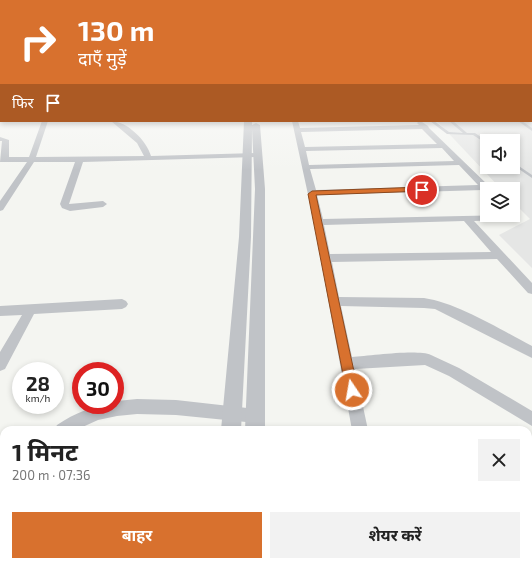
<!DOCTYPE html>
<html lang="hi">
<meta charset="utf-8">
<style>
body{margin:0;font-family:"Exo 2","Noto Sans Devanagari",sans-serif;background:#f2f2f2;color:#222;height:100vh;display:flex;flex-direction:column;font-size:15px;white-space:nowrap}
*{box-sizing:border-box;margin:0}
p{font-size:13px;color:#767676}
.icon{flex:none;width:22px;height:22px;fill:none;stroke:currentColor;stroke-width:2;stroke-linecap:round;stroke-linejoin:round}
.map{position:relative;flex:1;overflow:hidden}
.details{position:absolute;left:0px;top:426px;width:532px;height:140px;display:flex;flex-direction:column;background:#fff;border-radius:12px 12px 0 0;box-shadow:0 2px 6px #0003}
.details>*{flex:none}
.top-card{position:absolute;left:0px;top:0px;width:532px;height:122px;box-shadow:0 2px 6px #0003;background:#d8712e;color:#fff;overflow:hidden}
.buttons{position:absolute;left:480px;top:134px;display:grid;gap:8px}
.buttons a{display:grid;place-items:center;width:40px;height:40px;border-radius:0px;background:#fff;box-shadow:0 2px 6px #0003;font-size:20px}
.speed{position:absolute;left:12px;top:362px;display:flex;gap:8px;font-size:20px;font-weight:700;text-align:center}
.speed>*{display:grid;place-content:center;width:52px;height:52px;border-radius:50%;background:#fff;box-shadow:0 2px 6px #0003;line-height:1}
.speed small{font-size:10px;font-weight:400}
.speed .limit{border:6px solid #d22;background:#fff;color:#111}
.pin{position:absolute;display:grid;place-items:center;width:34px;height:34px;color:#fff;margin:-17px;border:2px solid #fff;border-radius:50%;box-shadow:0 1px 4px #0007}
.me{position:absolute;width:44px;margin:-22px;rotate:348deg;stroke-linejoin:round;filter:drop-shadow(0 0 3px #0008)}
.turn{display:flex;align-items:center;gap:14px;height:84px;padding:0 12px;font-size:18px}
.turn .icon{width:52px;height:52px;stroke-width:2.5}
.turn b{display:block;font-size:28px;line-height:34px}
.then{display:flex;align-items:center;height:38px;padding:0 12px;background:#0003;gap:8px;font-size:15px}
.round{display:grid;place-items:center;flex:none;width:42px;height:42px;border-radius:0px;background:#f2f2f2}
.headline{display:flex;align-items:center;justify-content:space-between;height:68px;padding:0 12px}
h1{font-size:24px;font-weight:700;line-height:30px}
.button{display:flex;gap:8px;margin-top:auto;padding:8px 12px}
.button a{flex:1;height:46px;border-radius:0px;background:#d8712e;color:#fff;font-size:16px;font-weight:700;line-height:46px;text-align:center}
.button a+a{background:#f2f2f2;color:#222}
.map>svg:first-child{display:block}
.built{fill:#e5e6e5;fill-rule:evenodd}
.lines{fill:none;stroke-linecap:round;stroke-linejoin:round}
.service{fill:#c0c3c7;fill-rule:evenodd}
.minor{fill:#c0c3c7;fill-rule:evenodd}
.tertiary{fill:#c0c3c7;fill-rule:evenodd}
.route{fill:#d8712e;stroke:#8c491e}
</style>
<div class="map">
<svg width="532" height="566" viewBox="0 0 532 566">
<rect width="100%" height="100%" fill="#f4f5f1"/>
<path class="built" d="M531 106H532V268L499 235 530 219 513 202V189H501L437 121H531ZM487 141H513V167H487Z"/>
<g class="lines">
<g class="service">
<rect x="531" y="108" width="1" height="2"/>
<path d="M430 121H434L449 132 463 133 449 121H453L467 133H475L487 141V144L473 135 447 134Z"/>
<path d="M518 121H522L532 128V131Z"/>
<path d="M513 162 532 175V178L513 165Z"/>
</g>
<g class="minor">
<rect x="0" y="98" width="1" height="4"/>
<path d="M42 121H48L36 157 144 156 137 143 111 121C127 121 147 141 151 156L258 153 262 155 258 157 83 162 69 204 103 201 107 204 103 207 70 211 62 208 60 204 75 162H34L3 210 0 211V201L27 162H0L2 141H0V137L9 140V157H29Z"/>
<path d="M292 121H298L300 128 419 125 417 123 418 122H422L428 126 429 128 490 187 491 189H487V191L483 190 317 195 323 219 512 215 504 220 474 221 532 283V294L528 293 497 259 332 262 339 297 424 298C458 303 501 330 532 346V358L435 309 424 308 341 306 352 357C370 356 417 349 431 355L459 368 532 411V426L449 376 425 365 355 369 368 430H352L314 222ZM422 129 437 144 305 147 301 132ZM442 148 454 161 309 165 306 151ZM459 165 478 185 316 190 310 169ZM464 221 491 252 330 254 324 225Z"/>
<path d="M122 299 126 301 128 304 126 307 122 309 34 314 5 369 0 371V352L22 315 0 316V306Z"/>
<path d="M137 399 176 400 256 409 261 411 263 416 261 421 256 423 176 415 137 414 117 416 98 420 76 430H54L57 425C75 413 93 405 115 405V402L117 401Z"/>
<path d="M4 452V468L0 470V454Z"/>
<path d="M528 503 532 505V523L528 521Z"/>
<path d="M4 544V562H10L8 566H0V545Z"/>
<path d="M377 562H397L398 566H378Z"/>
<path d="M420 562H443L445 566H422Z"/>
</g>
<g class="tertiary">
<path d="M244 121H252V125L256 123 260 125 265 189V430H245L255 189 252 129 251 237 241 430H221L239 237Z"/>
<rect x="208" y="562" width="24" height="4"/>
<rect x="241" y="562" width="24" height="4"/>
</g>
</g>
<linearGradient id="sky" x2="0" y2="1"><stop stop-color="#95b9db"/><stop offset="0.54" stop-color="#fafaf9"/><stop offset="1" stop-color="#fafaf9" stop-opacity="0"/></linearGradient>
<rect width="532" height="170" fill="url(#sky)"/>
<path class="route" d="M422 187 425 188V191L316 195 358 390 356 394 352 396 348 394 346 390 308 194 312 191Z"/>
</svg>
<div class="buttons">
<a><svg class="icon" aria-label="sound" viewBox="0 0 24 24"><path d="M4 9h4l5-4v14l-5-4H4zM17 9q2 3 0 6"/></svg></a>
<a><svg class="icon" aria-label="layers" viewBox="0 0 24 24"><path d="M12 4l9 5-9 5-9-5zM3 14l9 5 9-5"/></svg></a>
</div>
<div class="speed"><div>28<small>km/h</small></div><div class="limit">30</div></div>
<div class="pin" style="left:422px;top:190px;background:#d93025"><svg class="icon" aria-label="arrive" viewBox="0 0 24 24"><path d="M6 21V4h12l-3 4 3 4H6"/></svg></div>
<svg class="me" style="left:352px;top:390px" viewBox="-20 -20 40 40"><circle r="17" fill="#d8712e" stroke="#fff" stroke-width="3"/><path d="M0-11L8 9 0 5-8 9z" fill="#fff"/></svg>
<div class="top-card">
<div class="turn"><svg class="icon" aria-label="right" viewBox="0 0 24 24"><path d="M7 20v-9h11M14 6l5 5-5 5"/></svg><div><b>130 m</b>दाएँ मुड़ें</div></div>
<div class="then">फिर<svg class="icon" aria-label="arrive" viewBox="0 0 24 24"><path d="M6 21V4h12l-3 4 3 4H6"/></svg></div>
</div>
<section class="details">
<div class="headline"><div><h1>1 मिनट</h1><p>200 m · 07:36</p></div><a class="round"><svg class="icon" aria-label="close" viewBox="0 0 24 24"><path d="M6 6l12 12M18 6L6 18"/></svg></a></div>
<div class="button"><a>बाहर</a><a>शेयर करें</a></div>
</section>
</div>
